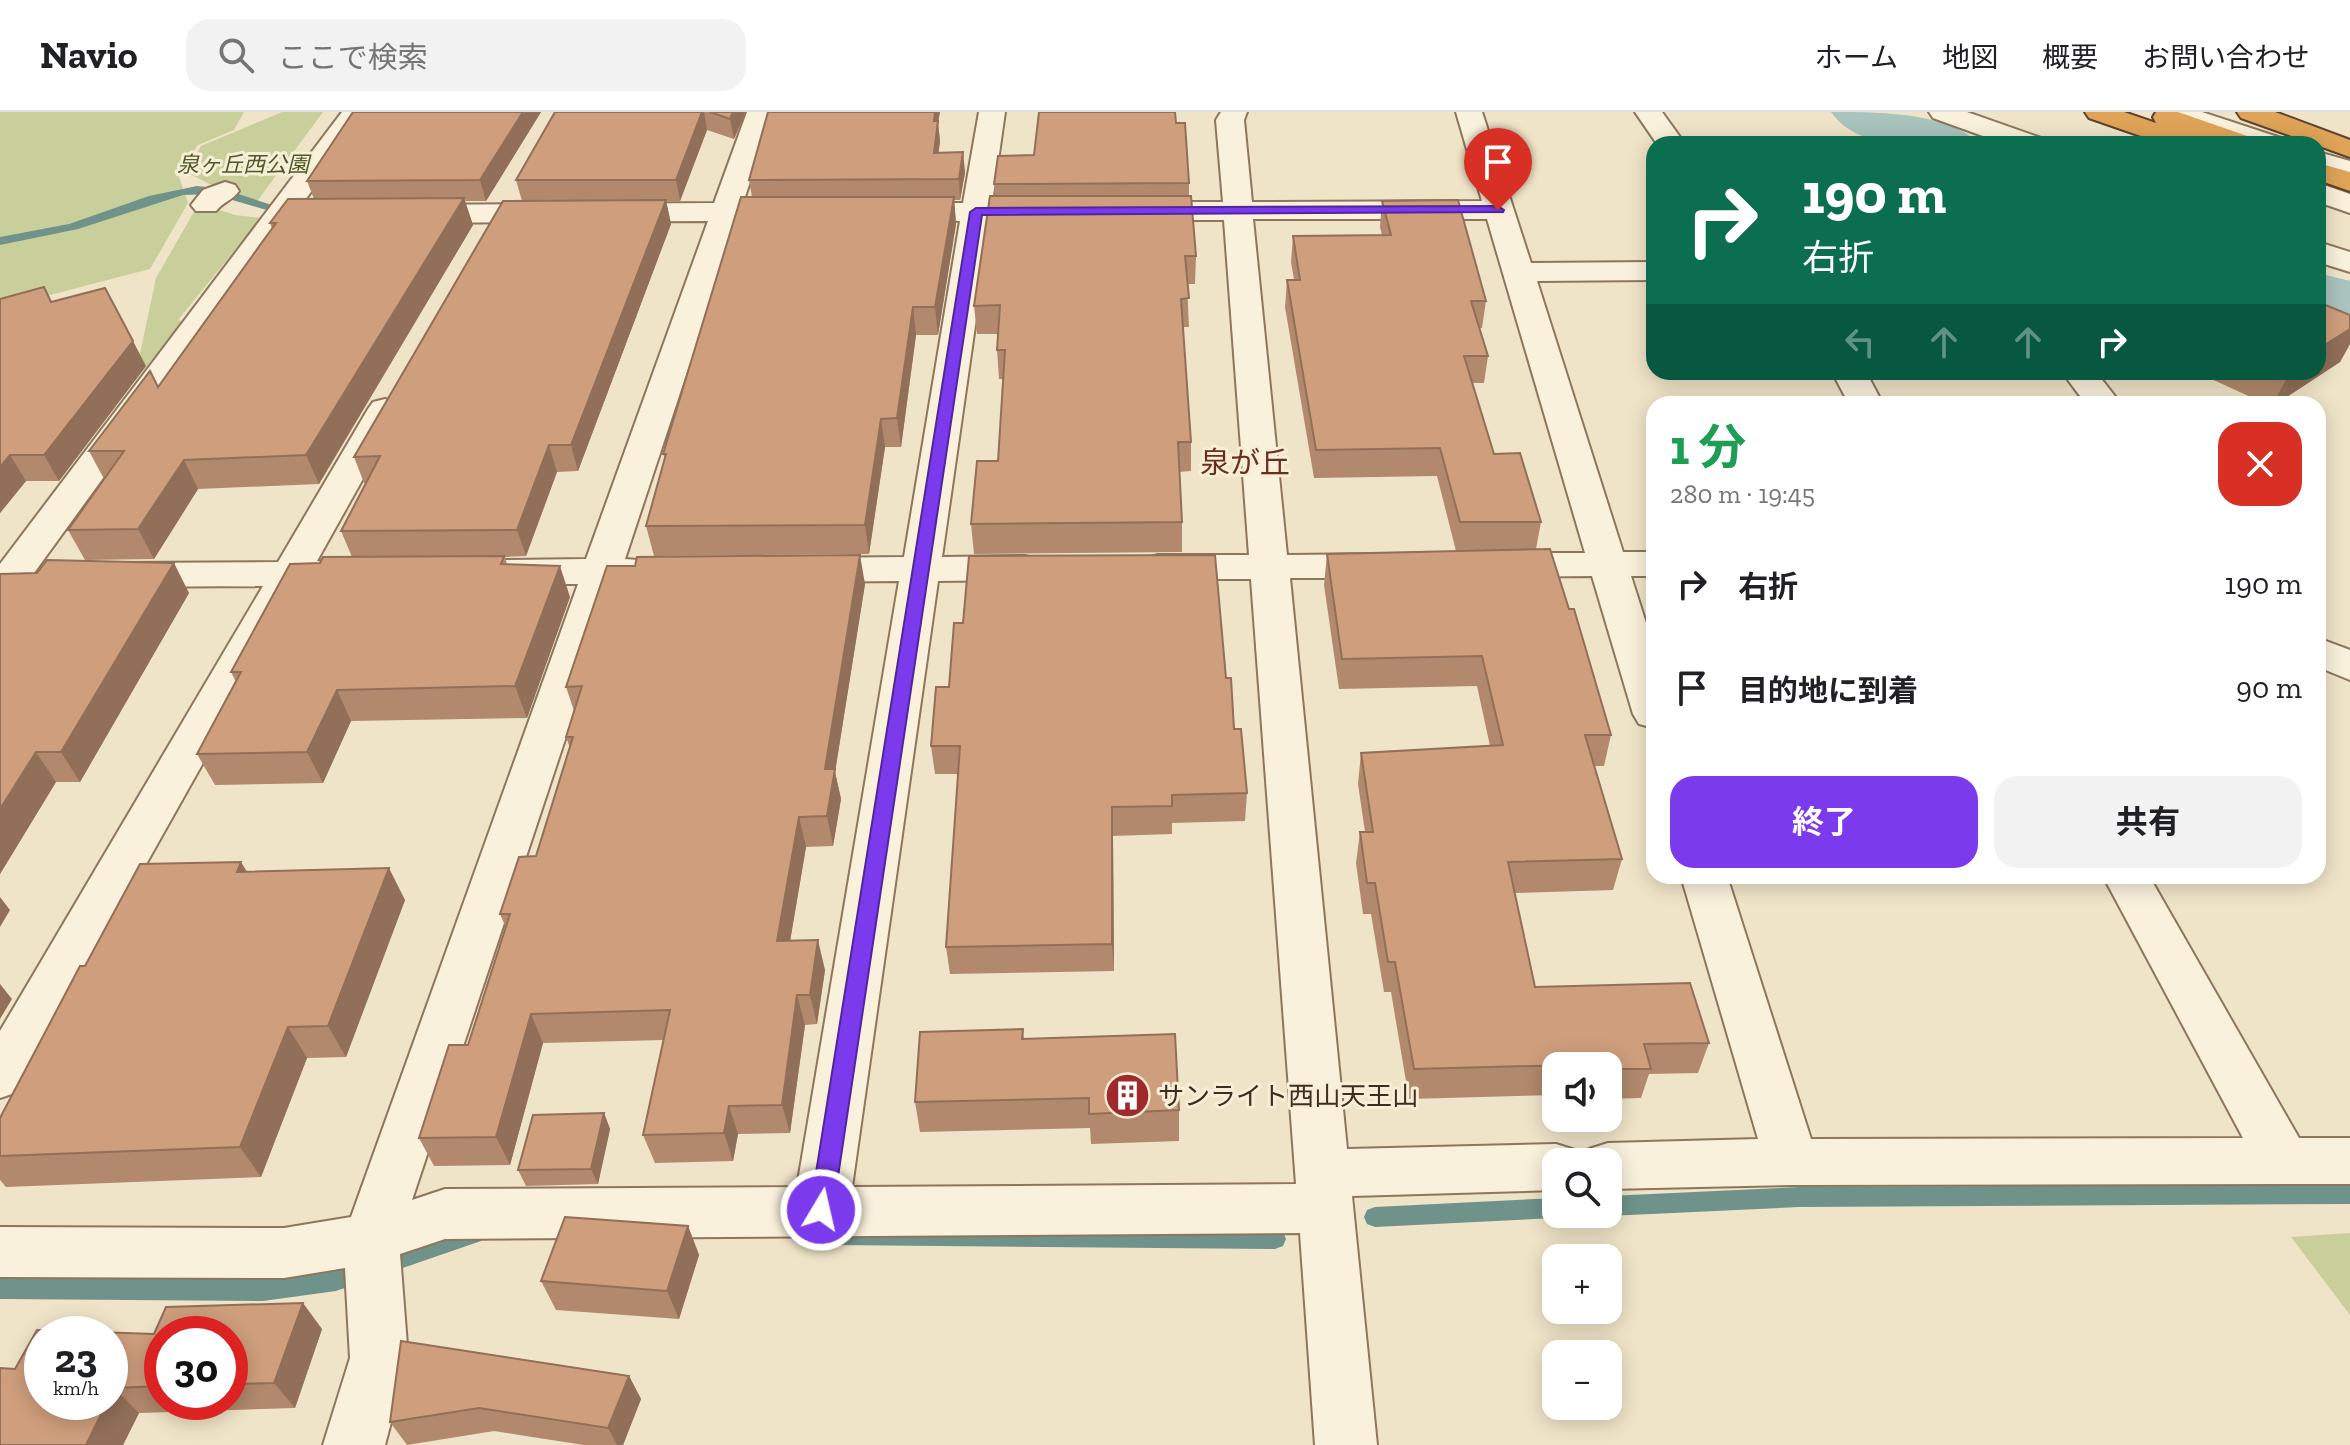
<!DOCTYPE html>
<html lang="ja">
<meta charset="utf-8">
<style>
body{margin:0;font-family:"Zilla Slab","Noto Sans JP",serif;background:#f2f2f2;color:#202124;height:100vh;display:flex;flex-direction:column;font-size:30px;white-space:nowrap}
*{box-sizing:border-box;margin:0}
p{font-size:26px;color:#757577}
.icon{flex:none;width:44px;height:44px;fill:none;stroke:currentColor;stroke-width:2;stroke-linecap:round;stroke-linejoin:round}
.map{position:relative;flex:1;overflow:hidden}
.side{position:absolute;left:1646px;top:284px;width:680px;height:488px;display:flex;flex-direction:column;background:#fff;border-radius:24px;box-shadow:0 4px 20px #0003}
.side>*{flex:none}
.banner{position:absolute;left:1646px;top:24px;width:680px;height:244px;border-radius:24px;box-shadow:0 4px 20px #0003;background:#0b6e4f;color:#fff;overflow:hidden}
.tools{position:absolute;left:1542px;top:940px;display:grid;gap:16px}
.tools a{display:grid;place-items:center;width:80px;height:80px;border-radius:16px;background:#fff;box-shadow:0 4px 20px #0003;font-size:40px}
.speed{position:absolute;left:24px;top:1204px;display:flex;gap:16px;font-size:40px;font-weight:700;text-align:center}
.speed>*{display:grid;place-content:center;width:104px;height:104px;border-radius:50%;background:#fff;box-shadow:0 4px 20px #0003;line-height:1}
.speed small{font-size:20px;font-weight:400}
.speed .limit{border:12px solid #d22;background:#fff;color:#111}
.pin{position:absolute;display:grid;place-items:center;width:68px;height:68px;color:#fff;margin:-82px -34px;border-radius:50% 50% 50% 0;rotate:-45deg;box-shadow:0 0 8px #0007}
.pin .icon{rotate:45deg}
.me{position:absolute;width:88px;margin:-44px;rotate:9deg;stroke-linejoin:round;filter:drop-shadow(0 0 6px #0008)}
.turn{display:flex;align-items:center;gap:28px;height:168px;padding:0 24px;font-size:36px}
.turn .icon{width:104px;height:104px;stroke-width:2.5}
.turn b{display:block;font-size:56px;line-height:68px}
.lanes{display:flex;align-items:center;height:76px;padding:0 24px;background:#0003;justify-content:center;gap:40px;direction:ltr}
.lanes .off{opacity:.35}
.round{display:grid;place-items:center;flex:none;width:84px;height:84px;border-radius:24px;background:#f2f2f2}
.summary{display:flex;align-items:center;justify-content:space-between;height:136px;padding:0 24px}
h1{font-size:48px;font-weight:700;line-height:60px;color:#1e9e55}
.action{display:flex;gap:16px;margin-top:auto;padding:16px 24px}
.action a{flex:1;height:92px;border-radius:24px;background:#7c3aed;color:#fff;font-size:32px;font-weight:700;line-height:92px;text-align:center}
.action a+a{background:#f2f2f2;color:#202124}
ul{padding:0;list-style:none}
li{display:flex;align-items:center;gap:24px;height:104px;padding:0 24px}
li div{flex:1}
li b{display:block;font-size:30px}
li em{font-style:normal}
header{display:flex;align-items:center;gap:48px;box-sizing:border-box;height:112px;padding:0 40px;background:#fff;border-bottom:2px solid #e0e0e0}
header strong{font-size:38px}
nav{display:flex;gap:44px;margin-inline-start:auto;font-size:28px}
.search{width:560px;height:72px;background:#f2f2f2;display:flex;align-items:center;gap:20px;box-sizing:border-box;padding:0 28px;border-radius:24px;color:#757577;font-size:30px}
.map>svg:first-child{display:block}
.green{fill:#c9cf9b}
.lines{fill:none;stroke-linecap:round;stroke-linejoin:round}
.stream{fill:#6f938a;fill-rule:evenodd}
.river{fill:#a9c4bc;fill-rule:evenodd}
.minor-casing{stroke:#8d765c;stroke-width:4}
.highway-casing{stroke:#5b4430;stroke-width:4}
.minor{fill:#faf1dc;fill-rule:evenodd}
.highway{fill:#e0a458;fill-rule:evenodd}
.wall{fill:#b2896c;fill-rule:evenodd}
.shaded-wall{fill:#916f58}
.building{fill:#cf9f7d;stroke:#916f58;stroke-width:2}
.route{fill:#7c3aed;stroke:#51269a;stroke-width:2}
.labels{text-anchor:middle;stroke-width:6;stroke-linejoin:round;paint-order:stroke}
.far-park-label{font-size:22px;font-style:italic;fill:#4d5a26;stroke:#f7eed8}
.poi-label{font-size:26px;fill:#3d2e20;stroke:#f7eed8;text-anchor:start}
.quarter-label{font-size:30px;fill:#6b2e1e;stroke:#f7eed8}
</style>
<header>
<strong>Navio</strong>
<div class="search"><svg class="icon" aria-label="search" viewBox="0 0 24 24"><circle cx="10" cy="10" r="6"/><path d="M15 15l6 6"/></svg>ここで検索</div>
<nav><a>ホーム</a><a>地図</a><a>概要</a><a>お問い合わせ</a></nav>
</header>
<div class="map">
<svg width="2350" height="1333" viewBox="0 0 2350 1333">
<rect width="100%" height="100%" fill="#f0e4c8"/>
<g class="green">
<path d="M0 0H244L234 18 198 33 178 62 188 91 150 157 0 196Z"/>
<path d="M282 0H323L258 88 243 89 186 60 201 34Z"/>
<path d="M199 91 235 103 261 106 178 208 183 209 134 270 156 166Z"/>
<path d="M2350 1121V1203L2291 1125Z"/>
</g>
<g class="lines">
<g class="stream">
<path d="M197 74 223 77 278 95 272 99 263 97 212 82 183 83 78 117 0 133V125L69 112 149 84Z"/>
<path d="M2350 1072V1092L1799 1095 1608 1104 1603 1102H1608V1084L1799 1075Z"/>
<path d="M1556 1086V1102H1564L1556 1106 1375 1115 1367 1112 1364 1105 1367 1098 1375 1095Z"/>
<path d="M473 1112 481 1115 484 1122 481 1129 336 1179 263 1189 0 1187V1165L263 1167 336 1157Z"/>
<path d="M834 1113 1275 1117 1283 1120 1286 1127 1283 1134 1275 1137 834 1133 826 1130 823 1123 826 1116Z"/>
</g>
<g class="river">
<path d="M1831 0C1878 0 1949 0 1979 32 1932 32 1861 43 1831 0Z"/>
<path d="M2318 161 2350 169V219L2318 210Z"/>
</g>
<defs>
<g id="minor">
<path d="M342 0H369L26 472 14 482 0 485V452Z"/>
<path d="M747 0H773L743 91 762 94 767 100 762 106 737 109 625 447 679 451 684 459 679 467 617 471 412 1088 445 1077 797 1075 899 469 802 470 788 466 783 458 788 450 802 446 904 445 960 109 887 106 882 100 887 94 897 91H963L979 0H1005L992 91 1058 94 1063 100 1058 106 990 109 942 445 1025 444 1039 448 1044 456 1039 464 1025 468 938 469 852 1075 1296 1072 1251 467H1158L1144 463 1139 455 1144 447 1158 443H1249L1224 108H1133L1123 105 1118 99 1123 93 1133 90H1223L1216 8 1221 0H1247L1244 8 1252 90 1482 89 1456 0H1482L1531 151 1654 150V168L1537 169 1623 440H1654V464H1631L1654 536V616L1639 612 1633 602 1592 464 1494 465 1480 461 1475 453 1480 445 1494 441H1585L1487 107H1253L1287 443 1385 442 1399 446 1404 454 1399 462 1385 466H1290L1347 1037 1556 1032 1575 1038 1581 1050H1556V1078L1352 1084 1377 1333H1315L1300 1121 445 1127 400 1142 408 1246 385 1333H323L350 1246 345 1156 284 1166 0 1165V1115L284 1116 351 1105 578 472H502L488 468 483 460 488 452 502 448 586 447 708 109 409 111 399 108 394 102 399 96 409 93 714 91Z"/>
<path d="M1635 0H1662L1685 32H1657Z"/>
<path d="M1929 0H1967L2041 26 2045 32H2005L1933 6Z"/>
<path d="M2162 0H2202L2281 26 2285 32H2244L2166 6Z"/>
<path d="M2318 40 2350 49V66L2318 57Z"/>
<path d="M225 70 235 73 239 79C233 88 223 90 216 99H196L191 93 203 78Z"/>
<path d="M2318 71 2350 82V101L2318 90Z"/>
<path d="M2318 130 2350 140V160L2318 150Z"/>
<path d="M1832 260H1866L1883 292H1849Z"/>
<path d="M2062 260H2096L2121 292H2086Z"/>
<path d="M385 287 397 290 402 297 317 449 359 452 364 461 359 470 303 473 18 980 0 986V919L263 474 122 475 108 472 103 463 108 454 122 451 278 450 368 297 373 290Z"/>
<path d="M2318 526 2350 538V568L2318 555Z"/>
<path d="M1681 764H1727L1811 1027 2243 1026 2103 764H2149L2299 1026H2350V1072L1792 1073 1608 1077V1050H1583L1589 1037 1608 1031 1758 1027Z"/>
</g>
<g id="highway">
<path d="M2085 0H2124L2182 20 2156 11 2153 5 2156 0H2178L2253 26 2257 32H2217L2201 26 2205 32H2164L2089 6Z"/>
<path d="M2237 0H2275L2350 28V45L2241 6Z"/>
<path d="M2318 51 2350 60V79L2318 68Z"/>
</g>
</defs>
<use href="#minor" class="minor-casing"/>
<use href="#highway" class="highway-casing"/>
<use href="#minor" class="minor"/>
<use href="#highway" class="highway"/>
</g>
<g class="wall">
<path d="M353 0H541L486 89H465L473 113 319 372 198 377 154 447 85 448 68 418 104 367 89 339 158 275 272 116 270 111 314 87 307 69Z"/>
<path d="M555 0H746L734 27 707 18 680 89H666L671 112 578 359 557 360 526 444 505 445 507 452 570 485 527 606 351 609 323 671 215 673 197 642 236 570 231 560 320 451 352 445 341 419 366 371H364L354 345 522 89 516 68Z"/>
<path d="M1176 11 1189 71V84L1196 144 1195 172H1187L1189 215H1183L1191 330V359L1179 360 1182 410V440L974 442 971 412 998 349 1003 267H999L997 238 998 222H977L974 194 995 84 994 72 1034 43Z"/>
<path d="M938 12 940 29 938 41 963 40 965 61 960 88H954L956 112 938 223H916L901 335H885L869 442 654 444 646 414 665 347 663 342 752 85 749 68Z"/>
<path d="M1382 89 1486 189 1482 216H1479L1488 244 1484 271H1472L1494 342 1541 410 1536 437 1569 497 1611 623 1604 654H1594L1622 747 1613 778 1514 781 1535 875 1709 931 1698 961 1649 962 1641 986 1608 987V954H1556V983L1409 987 1391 880H1384L1371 802H1363L1356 751 1360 720H1365L1358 672 1361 641 1490 634 1477 574 1339 577 1324 473 1327 442 1456 439 1437 364 1314 366 1285 195 1287 168H1294L1291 150 1293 124 1382 123 1380 115Z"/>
<path d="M0 187 52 190 146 254 59 369H26L0 401Z"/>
<path d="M2350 203V232L2340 250 2276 292H2266L2196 260H2318Z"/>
<path d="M0 462 189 481 80 670H56L0 762Z"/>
<path d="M865 472 835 660 841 687 833 734 806 735 790 829 825 858 817 912 805 913 790 1021 738 1022 733 1049 655 1051 643 1023 664 928 543 931 510 1053 434 1054 419 1026 468 933 506 816 500 802 536 744 570 636 566 625 574 599 566 575Z"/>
<path d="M1226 566 1247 681 1245 709 1172 711V722L1113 724 1114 859 950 862 946 835 958 662H935L931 634Z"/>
<path d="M247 760 405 788 346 945 307 946 261 1065 6 1075 0 1068V1006L85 854Z"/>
<path d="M1023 917 1024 927 1179 998V1029L1091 1032 1090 1016 920 1020 915 990Z"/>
<path d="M604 1001 610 1017 598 1072 526 1074 518 1058Z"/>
<path d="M688 1114 699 1143 679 1207 556 1198 541 1169Z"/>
<path d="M322 1217 295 1296 139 1301 123 1333H0L15 1257 154 1222ZM162 1222H230V1290H162Z"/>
<path d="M629 1264 641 1287 623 1333H584L494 1319 407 1333 390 1310Z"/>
</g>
<g class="shaded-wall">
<path d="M523 0H541L486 89 480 68Z"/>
<path d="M702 0H704L707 18 680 89 676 68Z"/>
<path d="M733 0H746L734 27 730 7Z"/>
<path d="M935 0H940L938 12 940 29 936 61 934 41Z"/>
<path d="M963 40 965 61 960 88 959 67Z"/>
<path d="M954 85 956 112 938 223 935 195Z"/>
<path d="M464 86 473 113 319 372 306 343Z"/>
<path d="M666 88 671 112 578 359 571 333Z"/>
<path d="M913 195 916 223 901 335 897 306Z"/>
<path d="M2350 217V232L2340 250 2276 292H2273L2290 260H2318V237Z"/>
<path d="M133 229 146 254 59 369 44 343Z"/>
<path d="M881 307 885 335 869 442 865 413Z"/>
<path d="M549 333 557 360 526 444 517 418Z"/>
<path d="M10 343 26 369 0 401V355Z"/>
<path d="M184 348 198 377 154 447 138 417Z"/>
<path d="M860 443 865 472 835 660 841 687 833 734 827 704 825 657Z"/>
<path d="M174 451 189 481 80 670 61 640Z"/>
<path d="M560 454 570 485 527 606 515 574Z"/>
<path d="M337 578 351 609 323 671 307 640Z"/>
<path d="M36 640 56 670 0 762V697Z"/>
<path d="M1112 695 1113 724 1114 859 1112 832Z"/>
<path d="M799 705 806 735 785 859 777 829Z"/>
<path d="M241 750 260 781 237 760Z"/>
<path d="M389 756 405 788 346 945 328 914Z"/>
<path d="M0 785 10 798 0 815Z"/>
<path d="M818 828 825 858 817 912 810 883Z"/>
<path d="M0 872 12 887 0 907Z"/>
<path d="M797 883 805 913 790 1021 782 993Z"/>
<path d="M531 902 543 931 510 1053 496 1025Z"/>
<path d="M288 915 307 946 261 1065 240 1035Z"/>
<path d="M729 994 738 1022 733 1049 724 1021Z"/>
<path d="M604 1001 610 1017 598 1072 591 1057Z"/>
<path d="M688 1114 699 1143 679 1207 667 1179Z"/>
<path d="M303 1191 322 1217 295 1296 274 1271Z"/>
<path d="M629 1264 641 1287 623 1333H617L608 1316Z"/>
<path d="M114 1276 139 1301 123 1333H86L107 1290H110V1284Z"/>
</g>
<g class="building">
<path d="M353 0H523L480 68 307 69Z"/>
<path d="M555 0H702L676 68H516Z"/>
<path d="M710 0H733L730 7Z"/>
<path d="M768 0H935L934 9H938L934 41 963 40 959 67 749 68Z"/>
<path d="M1039 0H1175L1176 11H1185L1189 71 994 72 998 44 1034 43Z"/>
<path d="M990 84H1191L1196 144H1185L1189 186 1181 187 1191 330H1178L1182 410 971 412 977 349H998L1005 238H997L1000 193 974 194Z"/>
<path d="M741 85H954L935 195H913L897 306 881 307 865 413 646 414 666 342H663Z"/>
<path d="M464 86 306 343 184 348 138 417 68 418 124 339H89L150 259 158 275 276 111H270L288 87Z"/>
<path d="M666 88 571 333H549L517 418 341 419 380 344 354 345 503 89Z"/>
<path d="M1458 88 1486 189H1471L1488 244H1464L1494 342 1520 341 1541 410H1460L1440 336 1316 338 1287 168H1300L1293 124 1391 123 1382 89Z"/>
<path d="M44 175 51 190 105 176 133 229 44 343H10L0 355V187Z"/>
<path d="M2318 190 2350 203V217L2318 237Z"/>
<path d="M1550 437 1569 497H1574L1611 623H1585L1622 747 1508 750 1535 875 1690 871 1709 931 1644 932 1651 957H1608V954H1568V953L1414 957 1395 850H1388L1375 771H1367L1360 720H1373L1361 641 1503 633 1482 544 1342 547 1327 442Z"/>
<path d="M860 443 825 657H835L827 704 799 705 777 829 818 828 810 883H797L782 993 729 994 724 1021 643 1023 670 898 531 902 496 1025 419 1026 449 933H468L510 802H500L519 745 536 744 573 625H566L582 574 566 575 607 454H635L637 445Z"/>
<path d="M1215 443 1226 566H1231L1234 617H1241L1247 681 1172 683V694L1112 695V832L946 835 960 634H931L936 575H949L954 511H963L969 444Z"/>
<path d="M504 444 501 452 560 454 515 574 337 578 307 640 197 642 241 560H231L290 452 320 451 323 445Z"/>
<path d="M47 448 174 451 61 640H36L0 697V462L37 461Z"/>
<path d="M241 750 237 760 389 756 328 914 288 915 240 1035 0 1044V1006L80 854H85L140 752Z"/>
<path d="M1023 917 1022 927 1175 922 1179 998 1089 1002V986L915 990 920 920Z"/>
<path d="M604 1001 591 1057 518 1058 533 1003Z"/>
<path d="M565 1105 688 1114 667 1179 541 1169Z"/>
<path d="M303 1191 274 1271 230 1272V1222H162V1274L114 1276 110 1284V1222H42V1290H107L86 1333H0V1256L15 1257 37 1218 154 1222 166 1195Z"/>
<path d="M401 1229 629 1264 608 1316 479 1296 390 1310Z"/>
</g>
<path class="route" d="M1498 94 1504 98 1503 100 982 103 833 1098 829 1105 821 1108 813 1105 810 1098 970 100 976 96Z"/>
<defs>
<symbol id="building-disc" viewBox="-11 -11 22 22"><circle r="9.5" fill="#9e2a2b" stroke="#f7eed8"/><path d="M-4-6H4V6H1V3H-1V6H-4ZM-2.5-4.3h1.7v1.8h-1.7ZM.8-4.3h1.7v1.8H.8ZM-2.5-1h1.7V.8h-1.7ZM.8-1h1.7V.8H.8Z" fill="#fff"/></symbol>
</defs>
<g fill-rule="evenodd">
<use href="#building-disc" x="1102" y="958" width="51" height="51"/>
</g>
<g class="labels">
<g class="far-park-label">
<text x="243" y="60">泉ヶ丘西公園</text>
</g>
<g class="poi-label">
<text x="1158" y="993">サンライト西山天王山</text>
</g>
<g class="quarter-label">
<text x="1245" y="361">泉が丘</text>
</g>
</g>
</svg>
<div class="tools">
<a><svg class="icon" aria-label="sound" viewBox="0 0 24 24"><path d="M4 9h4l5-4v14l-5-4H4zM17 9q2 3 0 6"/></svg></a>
<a><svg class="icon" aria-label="search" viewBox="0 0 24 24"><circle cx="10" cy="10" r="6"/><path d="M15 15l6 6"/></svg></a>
<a>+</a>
<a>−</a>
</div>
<div class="speed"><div>23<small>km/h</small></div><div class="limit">30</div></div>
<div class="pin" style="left:1498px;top:98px;background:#d93025"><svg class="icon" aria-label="arrive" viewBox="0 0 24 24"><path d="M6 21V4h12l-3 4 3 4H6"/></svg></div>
<svg class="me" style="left:821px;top:1098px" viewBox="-20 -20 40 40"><circle r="17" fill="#7c3aed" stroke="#fff" stroke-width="3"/><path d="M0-11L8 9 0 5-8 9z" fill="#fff"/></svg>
<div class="banner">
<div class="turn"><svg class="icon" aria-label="right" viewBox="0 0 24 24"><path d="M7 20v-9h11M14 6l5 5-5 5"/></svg><div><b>190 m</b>右折</div></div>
<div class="lanes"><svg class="icon off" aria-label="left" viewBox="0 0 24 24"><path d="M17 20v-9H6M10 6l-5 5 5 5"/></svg><svg class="icon off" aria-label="ahead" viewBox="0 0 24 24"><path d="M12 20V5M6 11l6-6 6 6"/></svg><svg class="icon off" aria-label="ahead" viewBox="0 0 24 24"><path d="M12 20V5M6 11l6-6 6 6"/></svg><svg class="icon" aria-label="right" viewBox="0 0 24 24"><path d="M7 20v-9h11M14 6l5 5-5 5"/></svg></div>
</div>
<section class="side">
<div class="summary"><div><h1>1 分</h1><p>280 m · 19:45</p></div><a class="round" style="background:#d93025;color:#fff"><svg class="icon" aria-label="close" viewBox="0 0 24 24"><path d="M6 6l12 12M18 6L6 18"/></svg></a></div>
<ul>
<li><svg class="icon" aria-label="right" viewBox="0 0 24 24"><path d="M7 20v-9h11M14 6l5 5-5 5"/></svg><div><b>右折</b></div><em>190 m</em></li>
<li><svg class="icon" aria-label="arrive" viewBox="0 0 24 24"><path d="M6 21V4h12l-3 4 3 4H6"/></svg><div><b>目的地に到着</b></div><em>90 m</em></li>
</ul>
<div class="action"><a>終了</a><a>共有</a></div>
</section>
</div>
